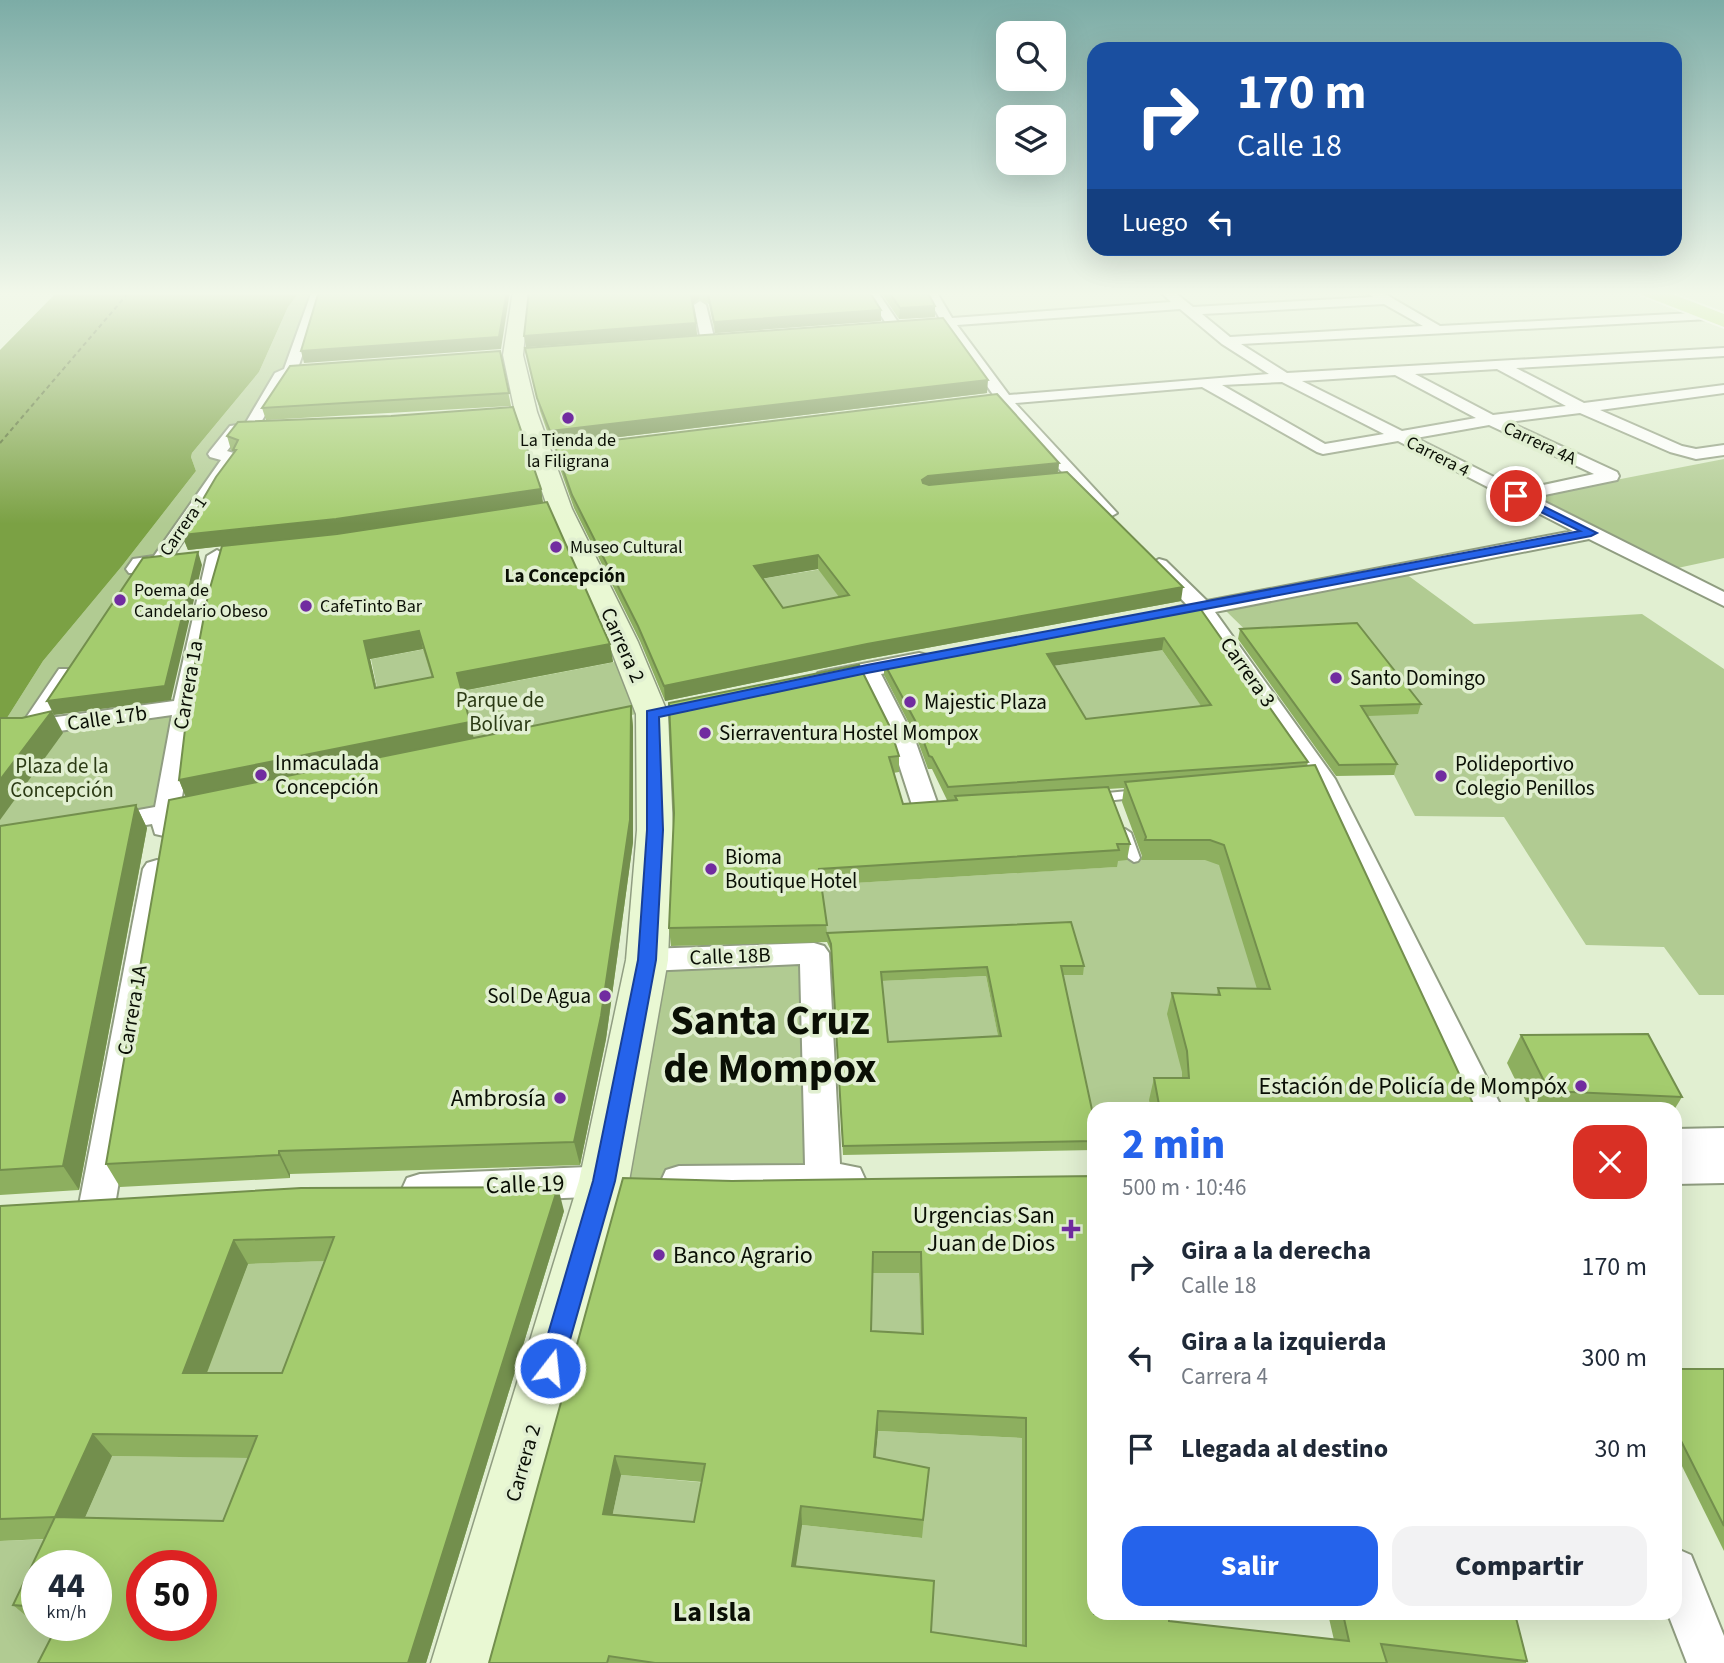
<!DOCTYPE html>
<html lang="es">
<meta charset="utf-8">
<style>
body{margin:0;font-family:"Source Sans 3",sans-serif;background:#f2f2f3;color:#1f2937;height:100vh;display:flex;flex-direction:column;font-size:26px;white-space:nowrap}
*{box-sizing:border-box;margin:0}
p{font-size:23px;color:#747a83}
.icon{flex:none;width:38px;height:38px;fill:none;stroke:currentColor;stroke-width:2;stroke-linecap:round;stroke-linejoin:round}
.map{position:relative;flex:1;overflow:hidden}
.panel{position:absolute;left:1087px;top:1102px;width:595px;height:518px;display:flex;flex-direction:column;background:#fff;border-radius:21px;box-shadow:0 7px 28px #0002}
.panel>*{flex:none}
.guide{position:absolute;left:1087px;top:42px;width:595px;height:214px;border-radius:21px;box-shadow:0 7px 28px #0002;background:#1a4fa0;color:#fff;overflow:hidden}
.buttons{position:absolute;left:996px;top:21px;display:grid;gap:14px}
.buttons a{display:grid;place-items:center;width:70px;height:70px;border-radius:14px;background:#fff;box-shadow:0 7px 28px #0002;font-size:35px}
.speed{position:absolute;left:21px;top:1550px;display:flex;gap:14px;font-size:35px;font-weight:700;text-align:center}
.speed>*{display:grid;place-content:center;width:91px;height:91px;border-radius:50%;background:#fff;box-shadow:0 7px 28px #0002;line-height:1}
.speed small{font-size:18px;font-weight:400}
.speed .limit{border:10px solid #d22;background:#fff;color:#111}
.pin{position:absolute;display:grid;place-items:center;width:60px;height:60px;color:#fff;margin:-30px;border:4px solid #fff;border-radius:50%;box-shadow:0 2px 7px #0007}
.me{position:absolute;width:77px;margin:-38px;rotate:16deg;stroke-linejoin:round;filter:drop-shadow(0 0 5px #0008)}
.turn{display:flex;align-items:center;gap:24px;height:147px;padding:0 35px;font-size:32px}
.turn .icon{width:91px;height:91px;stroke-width:2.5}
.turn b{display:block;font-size:49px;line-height:60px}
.then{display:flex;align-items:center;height:66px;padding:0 35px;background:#0003;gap:14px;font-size:26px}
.round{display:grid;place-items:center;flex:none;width:74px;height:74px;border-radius:21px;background:#f2f2f3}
.headline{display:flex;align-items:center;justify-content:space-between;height:119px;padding:0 35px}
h1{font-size:42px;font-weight:800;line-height:52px;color:#2563eb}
.cta{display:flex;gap:14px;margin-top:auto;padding:14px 35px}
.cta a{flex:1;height:80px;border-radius:21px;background:#2563eb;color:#fff;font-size:28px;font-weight:800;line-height:80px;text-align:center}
.cta a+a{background:#f2f2f3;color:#1f2937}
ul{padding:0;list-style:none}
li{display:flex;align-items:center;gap:21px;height:91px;padding:0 35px}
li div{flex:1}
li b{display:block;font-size:26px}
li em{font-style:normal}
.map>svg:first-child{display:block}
.green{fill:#b1cb92}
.water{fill:#7ba144}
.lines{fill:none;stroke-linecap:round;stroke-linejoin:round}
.ferry{stroke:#476120;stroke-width:2;stroke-dasharray:4.5 3.5;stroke-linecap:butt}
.service-casing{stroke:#909d81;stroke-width:4}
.minor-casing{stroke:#909d81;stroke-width:4}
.secondary-casing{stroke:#909d81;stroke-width:3}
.trunk-casing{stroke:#fff;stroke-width:4}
.service{fill:#fff;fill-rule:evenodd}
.minor{fill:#fff;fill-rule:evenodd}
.secondary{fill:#e9f8d3;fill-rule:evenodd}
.trunk{fill:#c4ec88;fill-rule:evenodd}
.wall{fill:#8daf5f;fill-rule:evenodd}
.shaded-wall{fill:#738f4d}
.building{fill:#a4cc6e;stroke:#738f4d;stroke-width:2;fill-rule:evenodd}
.route{fill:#2563eb;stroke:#184099;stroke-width:2}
.poi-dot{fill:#712ca0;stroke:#e1efd1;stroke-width:2.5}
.labels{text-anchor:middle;stroke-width:7;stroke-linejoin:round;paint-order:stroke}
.far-poi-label{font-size:18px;fill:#0a0f05;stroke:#e1efd1;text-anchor:start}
.far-street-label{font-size:18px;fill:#0a0f05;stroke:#e1efd1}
.far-neighbourhood-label{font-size:19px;font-weight:bold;fill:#0a0f05;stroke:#e1efd1}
.street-label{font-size:21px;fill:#0a0f05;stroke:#e1efd1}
.poi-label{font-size:21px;fill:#0a0f05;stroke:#e1efd1;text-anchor:start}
.park-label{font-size:21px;fill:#2c3b15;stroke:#e1efd1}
.near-poi-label{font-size:24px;fill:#0a0f05;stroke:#e1efd1;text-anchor:end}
.near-street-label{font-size:24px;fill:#0a0f05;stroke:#e1efd1}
.near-neighbourhood-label{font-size:28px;font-weight:bold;fill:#0a0f05;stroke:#e1efd1}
.near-town-label{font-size:42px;font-weight:bold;fill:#0a0f05;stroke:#e1efd1}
</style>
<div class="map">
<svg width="1724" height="1663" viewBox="0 0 1724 1663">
<rect width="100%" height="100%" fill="#e1efd1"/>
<g class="green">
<path d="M300 291H318L290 371 250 428 217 454 231 457 31 728 183 707 167 814 0 839V729L43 661 122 566 196 471 191 457 192 453 259 372 288 307Z"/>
<path d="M1724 459V558L1673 569 1533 496Z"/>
<path d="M883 559 839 595 849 609 784 622 754 580Z"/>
<path d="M1406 574 1474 624 1642 614 1724 669V995H1699L1664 947 1586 945 1504 817 1415 816 1394 775 1226 611 1235 605Z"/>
<path d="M452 644 459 676 381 707 371 659Z"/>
<path d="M1162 650 1209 717 1084 731 1046 667Z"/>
<path d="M630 659 651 711 476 747 463 691Z"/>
<path d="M1114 860H1218L1265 1010 1189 1099 1151 1109 1094 1110V1134L1060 975 827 942 820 885 1116 867Z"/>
<path d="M814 953 823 1180 604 1181 647 960Z"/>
<path d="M986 976 1000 1045 888 1051 881 981Z"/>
<path d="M345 1260 296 1395 198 1396 248 1264Z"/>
<path d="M873 1273H919L922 1354 871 1352Z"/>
<path d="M878 1431 1022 1438V1663L930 1649 793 1584 802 1525 922 1538 874 1477Z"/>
<path d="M112 1456 272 1458 239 1542 37 1566V1626L86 1629 70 1663H0V1541L76 1538Z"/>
<path d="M621 1475 708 1483 698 1541 609 1532Z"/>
</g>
<path class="water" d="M58 291H300L288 307 259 372 192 453 191 457 196 471 122 566 43 661 0 729V350Z"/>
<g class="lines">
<path class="ferry" d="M0 443 130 291"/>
<defs>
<g id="service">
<path d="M1138 790 1142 791 1144 794 1142 797 1097 802 1091 798 1097 794Z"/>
<path d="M1125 829 1131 833 1140 858 1138 861 1134 862 1128 858 1119 833Z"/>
</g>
<g id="minor">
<path d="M312 291H324L297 371 286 379 256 431 241 433 227 451 237 454 239 457 167 565 146 568 143 573H129L126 569 133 559 154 556 221 460 210 457 208 454 210 451 230 426 245 424 275 373 284 369Z"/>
<path d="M865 291H877L900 325 899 328H889Z"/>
<path d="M924 291H936L952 318 1171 302 1163 294 1166 291H1173L1193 307 1373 297 1365 291H1380L1440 326 1713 312V318L1709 319 1241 344 1287 373 1724 348V356L1516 368 1584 403 1724 385V393L1600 410 1682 446 1696 449 1724 445V455L1696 459 1670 452 1580 413 1509 422 1617 472 1619 476 1617 480 1535 497 1724 592V606L1589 539 1215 612 1335 779 1503 1110H1469L1311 779 1197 615 1167 621 1160 619 1157 615 1160 611 1187 605 1149 565 1159 559 1166 561 1207 601 1573 531 1398 441 1323 454 1317 452 1202 387 1015 403 1117 513 1108 518 1102 517 1001 404 960 406 957 403 960 400 994 396 945 326 933 327 927 323 940 319ZM1384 304 1423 326 1230 337 1202 314ZM1180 309 1222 344 1269 374 1009 395 957 325ZM1497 369 1566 406 1493 415 1415 374ZM1395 375 1476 418 1402 431 1302 381ZM1282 382 1384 434 1325 444 1222 385ZM1489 425 1594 474 1520 490 1416 438Z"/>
<path d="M700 301 706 305 715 341 708 345 701 341 694 305Z"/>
<path d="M217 550 227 556 205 658 181 803 199 800 208 802 212 808 208 814 178 819 173 834 164 836 155 834 152 824 109 831 100 829 96 823 100 817 155 807 172 715 31 735 23 733 19 728 59 669H75L78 674 49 718 174 701 207 556Z"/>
<path d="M919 653 927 655 930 660 927 665 881 674 915 740 939 808 935 814 926 816 917 814 913 808 891 740 860 678 826 685 818 683 815 678 818 673 826 671Z"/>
<path d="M157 860 167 863 171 869 115 1205 110 1216 97 1221 84 1216 79 1205 143 869 147 863Z"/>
<path d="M814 943 824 946 829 953 840 1164 860 1168 865 1179 860 1190 847 1194 823 1195 679 1196 666 1192 661 1181 666 1170 679 1166 805 1165 800 964 647 971 637 967 632 960 637 953 647 949Z"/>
<path d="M1724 1128V1183L1675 1184V1129Z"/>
<path d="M613 1166 626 1170 631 1181 626 1192 613 1196 420 1204 407 1200 402 1189 407 1178 420 1174Z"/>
<path d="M1675 1548 1691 1555 1724 1636V1663H1687L1668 1614H1675Z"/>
</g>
<path id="secondary" d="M513 291H529L523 355 537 412 572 509 638 642 668 714 673 830 668 960 629 1181 499 1663H431L579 1181 626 960 637 830 636 714 608 642 548 509 515 412 503 355Z"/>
<path id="trunk" d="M1639 291H1664L1724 314V327L1642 295Z"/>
</defs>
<use href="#service" class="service-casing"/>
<use href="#minor" class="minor-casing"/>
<use href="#secondary" class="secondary-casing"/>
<use href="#trunk" class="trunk-casing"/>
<use href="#service" class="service"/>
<use href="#minor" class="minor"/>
<use href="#secondary" class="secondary"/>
<use href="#trunk" class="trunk"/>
</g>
<g class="wall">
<path d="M529 291H869L881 321 715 333 709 304 699 299 692 305 697 335 526 347Z"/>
<path d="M880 291H927L935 317 899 319Z"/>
<path d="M525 348 987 393 552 445 540 411Z"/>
<path d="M500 351 511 406 266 420 262 408Z"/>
<path d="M227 436 541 489 543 503 610 644 613 662 462 691 474 738 631 706 633 727V842L606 1039 580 1165 290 1174V1178L120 1187 106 1164 186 797 179 780 222 546 188 550 182 535 234 452V450H231ZM423 649 432 678 376 688 370 659Z"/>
<path d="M555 447 1059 463 1058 473 1181 601 867 659 665 701 640 641 574 508 557 460ZM818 569 839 597 783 608 763 578Z"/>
<path d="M1197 604 1308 762 1307 766 1476 1110H1151L1149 1100 1154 1078H1182V1072L1167 1014 1172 993 1217 995 1218 988 1257 989 1219 865 1205 860H1141L1142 856 1122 802 1124 788 1108 789 1130 844 1127 860 1118 861 1117 867 822 885 827 933 1084 966 1083 975H1063L1094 1119V1150L843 1155 832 953 827 942 671 946 669 928 674 813 669 703 899 756V772L893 773 903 804 955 801V800H947L932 769H928L917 739 884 675V663ZM1162 650 1201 706 1086 719 1054 665ZM986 976 998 1036 888 1042 882 981Z"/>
<path d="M1240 629 1421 704 1418 714 1368 716 1397 764 1394 775 1336 776 1238 639Z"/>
<path d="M136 805 147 828 79 1190 0 1195V826Z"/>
<path d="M1521 1035 1682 1097 1674 1110H1530L1507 1063Z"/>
<path d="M1094 1176 1169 1621 1334 1640 1328 1614H1515L1527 1661 1526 1663H489L732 1181ZM873 1273H919L921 1333 871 1331ZM878 1431 1022 1438V1646L931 1632 796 1566 802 1525 922 1538 929 1468 875 1458ZM621 1475 702 1482 694 1522 612 1514Z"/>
<path d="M0 1206 564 1211 426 1663H38L56 1627 46 1626H96L37 1566V1625L13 1605 45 1539 0 1541ZM324 1261 282 1373H207L248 1264ZM112 1456 248 1458 223 1521 85 1517Z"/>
<path d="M1675 1369H1724V1551L1675 1452Z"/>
</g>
<g class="shaded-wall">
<path d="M507 291H510L501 349 304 363 301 351Z"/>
<path d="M695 291H698L699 299 691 305V295Z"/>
<path d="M935 306V317L899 319 900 308Z"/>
<path d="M881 310V321L715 333 714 322Z"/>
<path d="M696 323 697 335 526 347 524 336Z"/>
<path d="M988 380 987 393 552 445 550 431Z"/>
<path d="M1059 463 1057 476 922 493V480L928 476Z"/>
<path d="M541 489 543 504 341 533 188 550 182 535Z"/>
<path d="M198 552 202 565 171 700 54 715 47 701Z"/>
<path d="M818 555V569L754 580V566Z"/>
<path d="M1183 587 1181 601 867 659 665 701 664 686 867 644Z"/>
<path d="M419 631 423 649 370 659 381 707 364 641Z"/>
<path d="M1164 638 1162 650 1046 667 1047 654Z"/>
<path d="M610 644 613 662 461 691 457 673Z"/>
<path d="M631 706 633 727V842L606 1039 580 1165 574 1142Z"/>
<path d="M52 711 63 733 0 820V780Z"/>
<path d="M470 722 474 740 187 800 179 780Z"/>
<path d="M136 805 147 828 79 1190 63 1166Z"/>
<path d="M279 1151 290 1174V1178L279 1155Z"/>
<path d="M558 1187 564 1211 426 1663H408Z"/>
<path d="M234 1240 248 1264 198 1396 183 1373Z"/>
<path d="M878 1411V1431L874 1477V1457Z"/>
<path d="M93 1434 112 1456 76 1538 55 1517Z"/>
<path d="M615 1456 621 1475 609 1532 603 1514Z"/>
<path d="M801 1506 802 1525 793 1584 792 1566Z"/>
</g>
<g class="building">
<path d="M319 291H507L499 337 301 351Z"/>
<path d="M529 291H695L691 295 696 323 524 336Z"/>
<path d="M703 291H869L881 310 714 322 708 294Z"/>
<path d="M888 291H927L935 306 900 308Z"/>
<path d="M943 318 988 380 550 431 537 398 525 348Z"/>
<path d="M500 351 509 393 262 408 290 366Z"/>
<path d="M997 394 1059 463 928 476 922 480 923 483 929 485 1067 472 1183 587 867 644 664 686 638 626 572 495 555 447ZM818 555 849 595 783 608 754 566Z"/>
<path d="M513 407 541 489 336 519 182 535 216 477 236 450H233L238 440 227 436 238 422 391 416Z"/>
<path d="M547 502 610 644 457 673 470 722 179 780 189 696 208 595 222 546 337 534ZM419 631 433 677 375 688 364 641Z"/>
<path d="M198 552 165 686 47 701 143 558Z"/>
<path d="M1197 604 1308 762 948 787 932 757 929 756 918 726 884 663ZM1164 638 1211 705 1086 719 1047 654Z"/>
<path d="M1357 623 1421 704 1361 706 1397 764 1339 765 1240 629Z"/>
<path d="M859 665 889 725 899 756 889 757 903 804 957 800 955 796 1108 787 1130 844H1117L1119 850 819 869 827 925 669 928 674 813 669 703Z"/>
<path d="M631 706 630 820 601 1016 574 1142 279 1151V1155L106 1164 169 800Z"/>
<path d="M52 711 0 780V718H22Z"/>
<path d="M1315 765 1476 1110H1160L1154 1078H1189L1187 1051 1172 993 1220 995 1218 988 1270 989 1224 845 1210 840H1145L1146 837 1125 782Z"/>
<path d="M136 805 63 1166 0 1170V826Z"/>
<path d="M1071 922 1084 966H1061L1094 1119V1141L843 1146 831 944 827 933ZM987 967 1001 1036 888 1042 881 972Z"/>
<path d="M1648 1034 1682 1097 1549 1091 1521 1035Z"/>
<path d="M1094 1176V1614H1169V1621L1349 1641 1343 1614H1515L1527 1661 1381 1644 1387 1663H655L609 1656 607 1663H489L623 1178 732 1181ZM873 1252H921L923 1334 871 1331ZM878 1411 1026 1418V1646L931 1632 934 1581 792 1566 801 1506 923 1520 929 1468 874 1457ZM615 1456 705 1464 694 1522 603 1514Z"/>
<path d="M558 1187 408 1663H38L57 1626H96V1566H37V1607L13 1605 55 1517 0 1519V1206L301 1188ZM334 1237 282 1373H183L234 1240ZM93 1434 257 1436 223 1521 55 1517ZM142 1566H201V1626H142Z"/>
<path d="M1675 1369H1724V1526L1675 1429Z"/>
</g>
<linearGradient id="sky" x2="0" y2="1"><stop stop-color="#7caca6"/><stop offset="0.56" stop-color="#f2f8ea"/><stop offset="1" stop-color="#f2f8ea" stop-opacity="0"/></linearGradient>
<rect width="1724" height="524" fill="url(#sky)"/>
<path class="route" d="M1512 494H1519L1597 533 1591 536 867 673 659 717 663 830 656 960 615 1181 562 1368 559 1377 550 1380 542 1377 538 1368 593 1181 638 960 647 830V711L867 665 1580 531 1512 498Z"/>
<g class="poi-dot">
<circle cx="568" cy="418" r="7"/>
<circle cx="556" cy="547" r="7"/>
<circle cx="120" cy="600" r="7"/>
<circle cx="306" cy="606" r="7"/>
<circle cx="1336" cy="678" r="7"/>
<circle cx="910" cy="702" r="7"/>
<circle cx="705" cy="733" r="7"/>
<circle cx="261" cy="775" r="7"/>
<circle cx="1441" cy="776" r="7"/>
<circle cx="711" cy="869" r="7"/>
<circle cx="605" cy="996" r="7"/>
<circle cx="1581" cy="1086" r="7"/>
<circle cx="560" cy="1098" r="7"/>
<path d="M1067.5 1218.5h7v7h7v7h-7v7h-7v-7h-7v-7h7z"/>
<circle cx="659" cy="1255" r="7"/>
</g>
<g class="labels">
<g class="far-poi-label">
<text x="568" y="446" text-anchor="middle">La Tienda de<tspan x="568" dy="21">la Filigrana</tspan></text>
<text x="570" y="553">Museo Cultural</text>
<text x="134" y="596">Poema de<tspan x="134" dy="21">Candelario Obeso</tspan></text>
<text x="320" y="612">CafeTinto Bar</text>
</g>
<g class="far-street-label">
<text transform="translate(1540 443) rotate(25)" y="6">Carrera 4A</text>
<text transform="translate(1438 456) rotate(27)" y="6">Carrera 4</text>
<text transform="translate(183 526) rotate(-55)" y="6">Carrera 1</text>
</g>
<g class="far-neighbourhood-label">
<text x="565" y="582">La Concepción</text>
</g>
<g class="street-label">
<text transform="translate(623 645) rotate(66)" y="7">Carrera 2</text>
<text transform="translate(1248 672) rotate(55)" y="7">Carrera 3</text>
<text transform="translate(188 685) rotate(-80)" y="7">Carrera 1a</text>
<text transform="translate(107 718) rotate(-8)" y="7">Calle 17b</text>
<text transform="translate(730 956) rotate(-2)" y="7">Calle 18B</text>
<text transform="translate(132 1010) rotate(-80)" y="7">Carrera 1A</text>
<text transform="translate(523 1463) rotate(-74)" y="7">Carrera 2</text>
</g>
<g class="poi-label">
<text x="1350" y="685">Santo Domingo</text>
<text x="924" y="709">Majestic Plaza</text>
<text x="719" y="740">Sierraventura Hostel Mompox</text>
<text x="275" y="770">Inmaculada<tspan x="275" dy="24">Concepción</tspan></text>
<text x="1455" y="771">Polideportivo<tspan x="1455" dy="24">Colegio Penillos</tspan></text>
<text x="725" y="864">Bioma<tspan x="725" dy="24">Boutique Hotel</tspan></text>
<text x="591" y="1003" text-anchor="end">Sol De Agua</text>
</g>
<g class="park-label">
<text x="500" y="707">Parque de<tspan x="500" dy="24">Bolívar</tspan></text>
<text x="62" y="773">Plaza de la<tspan x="62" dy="24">Concepción</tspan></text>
</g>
<g class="near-poi-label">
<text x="1567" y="1094">Estación de Policía de Mompóx</text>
<text x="546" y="1106">Ambrosía</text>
<text x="1055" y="1223">Urgencias San<tspan x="1055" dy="28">Juan de Dios</tspan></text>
<text x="673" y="1263" text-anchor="start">Banco Agrario</text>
</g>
<g class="near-street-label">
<text transform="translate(525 1184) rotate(-2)" y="8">Calle 19</text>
</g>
<g class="near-neighbourhood-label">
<text x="712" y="1621">La Isla</text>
</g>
<g class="near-town-label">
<text x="770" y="1034">Santa Cruz<tspan x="770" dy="48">de Mompox</tspan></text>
</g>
</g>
</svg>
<div class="buttons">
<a><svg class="icon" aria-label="search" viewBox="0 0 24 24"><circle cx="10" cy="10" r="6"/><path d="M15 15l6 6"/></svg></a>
<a><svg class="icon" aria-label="layers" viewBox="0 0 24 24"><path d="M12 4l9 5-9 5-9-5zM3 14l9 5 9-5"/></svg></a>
</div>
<div class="speed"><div>44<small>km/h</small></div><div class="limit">50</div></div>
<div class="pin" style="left:1516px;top:496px;background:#d93025"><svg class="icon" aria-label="arrive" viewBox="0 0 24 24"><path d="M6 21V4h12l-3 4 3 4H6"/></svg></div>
<svg class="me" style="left:550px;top:1368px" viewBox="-20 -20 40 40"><circle r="17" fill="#2563eb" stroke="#fff" stroke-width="3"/><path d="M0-11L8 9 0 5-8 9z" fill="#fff"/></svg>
<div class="guide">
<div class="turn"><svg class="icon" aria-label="right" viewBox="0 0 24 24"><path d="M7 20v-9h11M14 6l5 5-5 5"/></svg><div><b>170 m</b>Calle 18</div></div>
<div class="then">Luego<svg class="icon" aria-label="left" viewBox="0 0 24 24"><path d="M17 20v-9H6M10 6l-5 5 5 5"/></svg></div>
</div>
<section class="panel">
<div class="headline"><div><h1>2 min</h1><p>500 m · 10:46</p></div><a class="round" style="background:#d93025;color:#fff"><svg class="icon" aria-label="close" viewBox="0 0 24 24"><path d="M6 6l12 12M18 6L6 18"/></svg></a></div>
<ul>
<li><svg class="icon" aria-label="right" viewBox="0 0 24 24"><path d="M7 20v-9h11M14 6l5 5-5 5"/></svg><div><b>Gira a la derecha</b><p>Calle 18</p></div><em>170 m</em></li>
<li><svg class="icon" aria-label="left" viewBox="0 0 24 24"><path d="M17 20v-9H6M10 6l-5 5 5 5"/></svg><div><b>Gira a la izquierda</b><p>Carrera 4</p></div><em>300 m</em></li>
<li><svg class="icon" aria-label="arrive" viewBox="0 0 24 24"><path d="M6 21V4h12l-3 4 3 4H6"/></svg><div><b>Llegada al destino</b></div><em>30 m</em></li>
</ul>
<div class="cta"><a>Salir</a><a>Compartir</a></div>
</section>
</div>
